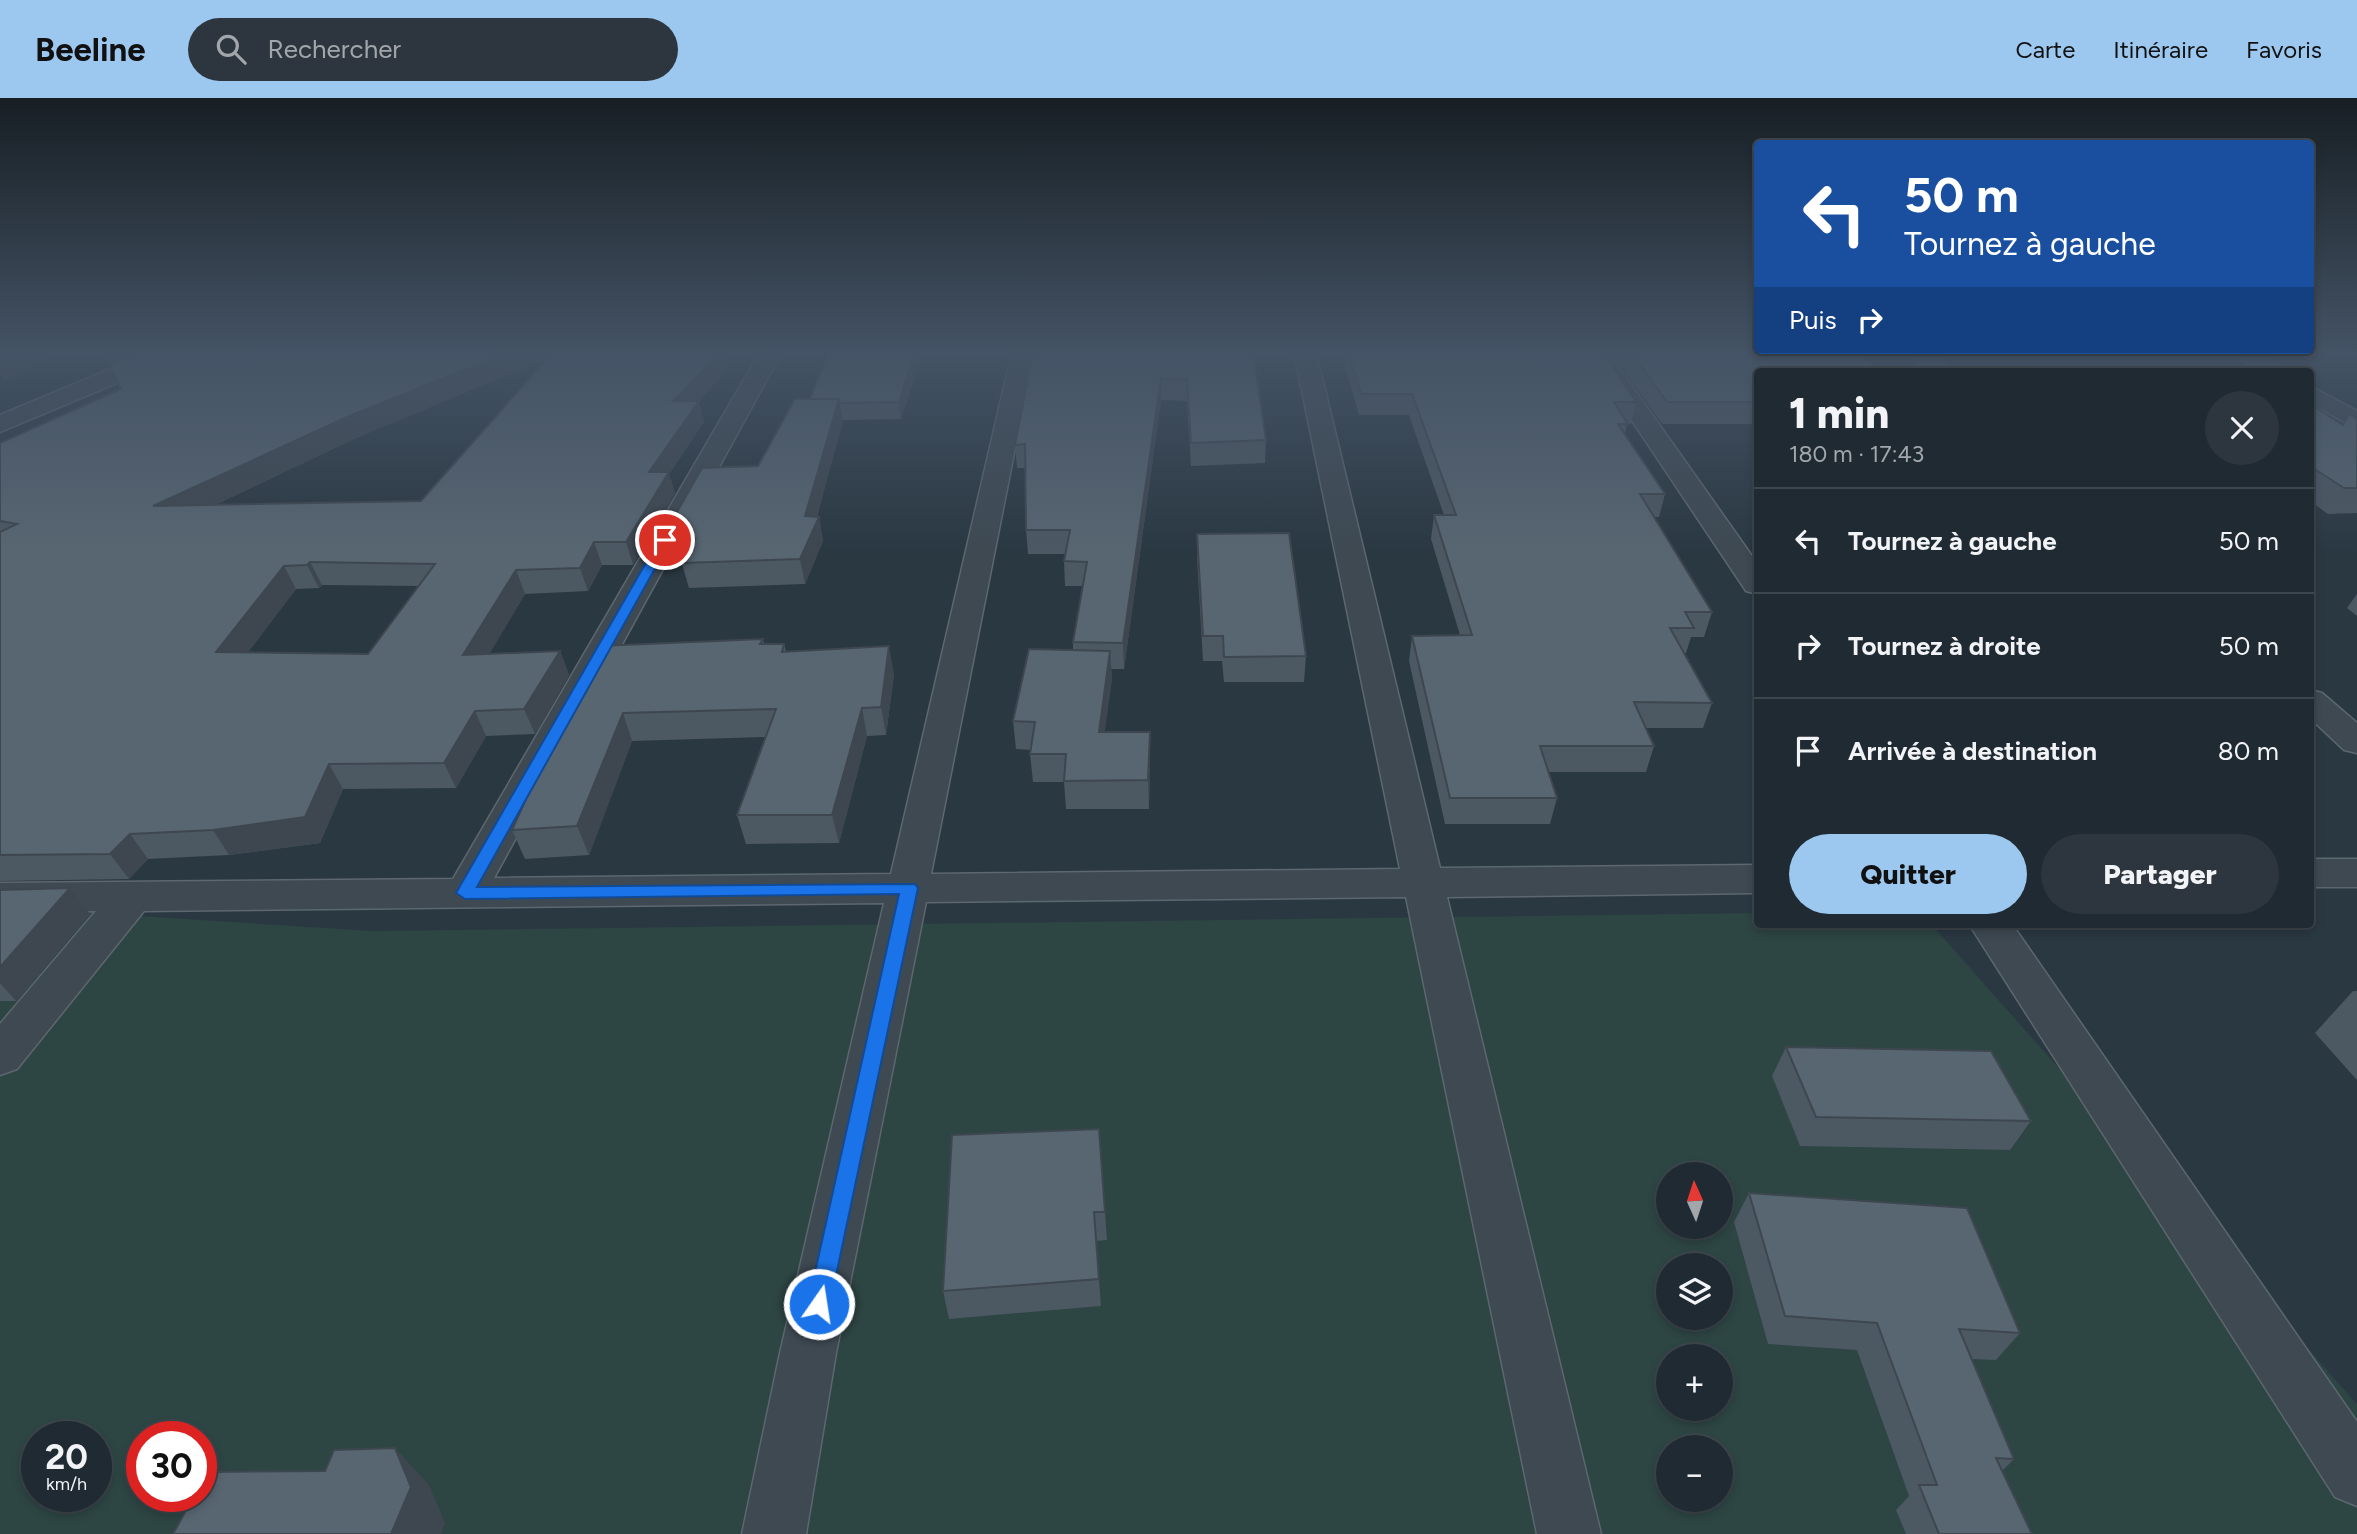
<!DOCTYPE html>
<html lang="fr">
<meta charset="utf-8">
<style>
body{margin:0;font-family:Figtree,sans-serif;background:#2d363e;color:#f1f3f6;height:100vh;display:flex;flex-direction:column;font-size:26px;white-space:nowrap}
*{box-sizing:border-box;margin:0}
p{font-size:23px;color:#a2a7ac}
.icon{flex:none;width:38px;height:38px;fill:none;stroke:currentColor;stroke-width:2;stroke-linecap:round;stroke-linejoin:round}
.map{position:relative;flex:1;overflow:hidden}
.panel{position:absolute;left:1754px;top:270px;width:560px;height:560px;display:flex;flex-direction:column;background:#202a32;border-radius:7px;box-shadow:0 4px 10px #0003,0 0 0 2px #3d464d}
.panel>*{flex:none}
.banner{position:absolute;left:1754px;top:42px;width:560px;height:214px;border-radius:7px;box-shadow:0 4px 10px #0003,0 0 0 2px #3d464d;background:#1a4fa0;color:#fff;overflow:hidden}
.needle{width:46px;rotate:357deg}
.tools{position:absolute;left:1656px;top:1064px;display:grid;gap:14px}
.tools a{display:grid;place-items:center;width:77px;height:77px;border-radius:50%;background:#202a32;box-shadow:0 4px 10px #0003,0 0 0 2px #3d464d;font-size:35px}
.speed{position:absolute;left:21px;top:1323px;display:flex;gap:14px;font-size:35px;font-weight:700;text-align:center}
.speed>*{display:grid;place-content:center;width:91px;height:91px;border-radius:50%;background:#202a32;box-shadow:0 4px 10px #0003,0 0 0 2px #3d464d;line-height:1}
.speed small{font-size:18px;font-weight:400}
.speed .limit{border:10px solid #d22;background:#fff;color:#111}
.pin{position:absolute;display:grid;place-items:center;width:60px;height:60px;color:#fff;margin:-30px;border:4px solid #fff;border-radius:50%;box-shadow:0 2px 7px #0007}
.me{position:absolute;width:77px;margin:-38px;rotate:13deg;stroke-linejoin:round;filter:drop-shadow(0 0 5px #0008)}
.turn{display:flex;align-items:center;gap:24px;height:147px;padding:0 35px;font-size:32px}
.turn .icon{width:91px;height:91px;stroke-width:2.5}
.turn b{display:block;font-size:49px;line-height:60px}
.then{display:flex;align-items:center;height:66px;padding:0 35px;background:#0003;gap:14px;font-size:26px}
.round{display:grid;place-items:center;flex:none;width:74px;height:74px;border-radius:37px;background:#2d363e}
.overview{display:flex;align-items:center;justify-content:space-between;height:119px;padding:0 35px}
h1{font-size:42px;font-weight:800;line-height:52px}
.action{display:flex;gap:14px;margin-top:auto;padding:14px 35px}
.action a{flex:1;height:80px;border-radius:42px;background:#9cc8f0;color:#111;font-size:28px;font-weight:800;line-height:80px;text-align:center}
.action a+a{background:#2d363e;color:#f1f3f6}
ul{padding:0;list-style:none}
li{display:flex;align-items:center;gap:21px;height:105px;padding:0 35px;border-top:2px solid #3d464d}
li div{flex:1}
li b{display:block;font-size:26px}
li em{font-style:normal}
header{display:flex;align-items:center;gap:42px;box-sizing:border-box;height:98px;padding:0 35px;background:#9cc8f0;color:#111}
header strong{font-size:33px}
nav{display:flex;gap:38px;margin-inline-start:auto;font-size:24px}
.search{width:490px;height:63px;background:#2d363e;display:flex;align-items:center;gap:18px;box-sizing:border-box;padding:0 24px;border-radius:38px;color:#a2a7ac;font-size:26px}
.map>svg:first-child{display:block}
.green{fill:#2d4543;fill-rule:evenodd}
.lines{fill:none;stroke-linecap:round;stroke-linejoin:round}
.minor-casing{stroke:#5c676f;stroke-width:3}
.tertiary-casing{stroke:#5c676f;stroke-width:3}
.minor{fill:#3e4952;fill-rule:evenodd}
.tertiary{fill:#3e4952;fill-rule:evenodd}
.wall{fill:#4c5862;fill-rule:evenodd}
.shaded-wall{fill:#3e4750}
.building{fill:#586672;stroke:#3e4750;stroke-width:2;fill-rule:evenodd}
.route{fill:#1a73e8;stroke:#114b97;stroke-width:2}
</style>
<header>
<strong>Beeline</strong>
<div class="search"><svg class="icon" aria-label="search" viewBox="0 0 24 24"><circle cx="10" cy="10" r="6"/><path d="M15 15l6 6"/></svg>Rechercher</div>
<nav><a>Carte</a><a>Itinéraire</a><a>Favoris</a></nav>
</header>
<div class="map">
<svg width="2357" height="1436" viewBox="0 0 2357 1436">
<rect width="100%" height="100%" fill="#2a3842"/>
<path class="green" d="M0 809 372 833 1757 815V826H1931L2357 1306V1436H0ZM1668 1076H1720V1129H1668ZM1668 1167H1720V1220H1668ZM1668 1258H1720V1311H1668ZM37 1339H96V1398H37ZM142 1339H201V1398H142ZM1668 1349H1720V1402H1668Z"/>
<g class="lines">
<defs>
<g id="minor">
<path d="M151 254H182L179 259 0 334V317Z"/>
<path d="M760 254H782L494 780 891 776 1012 254H1034L931 776 1400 771 1294 254H1316L1440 770 1757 767V795L1447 799 1601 1436H1537L1406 799 926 804 836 1255 806 1436H742L780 1255 884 805 144 813 17 971 0 977V926L96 813 0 815V785L453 781Z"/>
<path d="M1586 254H1608L1757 465V496L1746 493Z"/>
<path d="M2232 254H2259L2286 273H2258Z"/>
<path d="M2310 288 2357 313V331L2310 305Z"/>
<rect x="2310" y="761" width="47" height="28"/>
<path d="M1969 826H2012L2357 1324V1408L2335 1399Z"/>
</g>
<g id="tertiary">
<path d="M1907 254H1932L1951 273H1925Z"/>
<path d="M2310 592 2322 595 2357 625V655L2344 652 2310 620Z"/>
</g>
</defs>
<use href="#minor" class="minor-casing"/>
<use href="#tertiary" class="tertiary-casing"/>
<use href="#minor" class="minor"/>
<use href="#tertiary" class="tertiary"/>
</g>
<g class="wall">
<path d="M105 254H734L723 277 698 303 704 324 669 376 675 395 633 467H602L588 493 525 496 489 556 560 553 569 577 535 636 486 638 456 690 343 691 320 745 229 757 148 761 129 781 0 783V345L121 291 111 266ZM548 260 421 403 215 407 356 340ZM322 487 418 488 368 556 248 554 296 491 319 490Z"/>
<path d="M923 254 901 321 842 322 817 419H819L823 443 805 486 689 490 682 466H669L661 442 758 368 810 301Z"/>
<path d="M1033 254H1253L1266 342 1265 365 1191 368 1187 303 1161 302 1124 571H1111L1112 580 1104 634H1150V662L1149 711H1066L1064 684H1033L1030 656 1031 652 1016 651 1013 623 1073 552V544L1083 488H1065L1064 463 1065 456H1028L1026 432 1025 370H1017L1015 347Z"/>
<path d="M1341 254H1603L1636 304 1631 326H1627L1625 336 1665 396 1659 419H1654L1712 514 1704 539H1691L1686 555H1684L1712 605 1703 630H1646L1654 648 1646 674H1548L1557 700 1550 726H1445L1409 563 1412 538 1460 537 1431 441 1434 417H1444L1409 317H1359Z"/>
<path d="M1611 254H1860L1757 273V326H1662Z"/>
<path d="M2310 306 2343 327 2357 321V415L2328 416 2310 403Z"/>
<path d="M1197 436 1306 558 1304 584H1224L1222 563H1203L1197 460Z"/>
<path d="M2357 496V518L2347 510Z"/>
<path d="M763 541 764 546H784L786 553 894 576 886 637 867 638 839 745 746 746 737 717 765 639 632 643 589 757 525 761 512 732 568 609 566 606Z"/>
<path d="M0 792 90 816 16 903H0Z"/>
<path d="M2353 893H2357V982L2315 935Z"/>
<path d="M1786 949 2031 1023 2010 1052 1800 1048 1772 978Z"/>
<path d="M1099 1031 1107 1142 1096 1143 1101 1208 949 1221 943 1193Z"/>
<path d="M1749 1095 2020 1235 1996 1262 1971 1261 2014 1361 2002 1373 2032 1436H1906L1896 1412 1909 1398 1857 1252 1768 1246 1734 1124Z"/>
</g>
<g class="shaded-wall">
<path d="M11 254H67L4 282 0 275V259Z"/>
<path d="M105 254H144L112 267Z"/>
<path d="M508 254H562L356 340 166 430 153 408 347 319Z"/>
<path d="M720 254H734L723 277 679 324 673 303Z"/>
<path d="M915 254H923L901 321 899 304Z"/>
<path d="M1161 280V302L1124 571 1123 545Z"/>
<path d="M839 301 843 324 814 429 819 419 823 443 805 486 800 461 805 418Z"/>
<path d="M699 303 704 324 669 376 675 395 633 467 626 444 649 374Z"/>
<path d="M594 444 602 467 588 493 580 470Z"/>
<path d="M310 464 322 487 319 490 307 467Z"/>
<path d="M284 468 296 491 230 578 216 554Z"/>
<path d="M516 472 525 496 474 582 463 557Z"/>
<path d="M889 548 894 576 886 637 881 609Z"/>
<path d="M560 553 569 577 535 636 524 611Z"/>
<path d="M1110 553 1112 580 1101 662 1099 634Z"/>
<path d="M862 610 867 638 839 745 832 717Z"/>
<path d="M475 613 486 638 456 690 444 665Z"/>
<path d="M623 615 632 643 589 757 577 728Z"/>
<path d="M1150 634V662L1149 711 1148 682Z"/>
<path d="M329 666 343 691 320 745 229 757 213 732Z"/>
<path d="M130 736 148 761 129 781 110 756Z"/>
<path d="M70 790 90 816 16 903 0 885V869Z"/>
<path d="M395 1350 429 1387 445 1425 441 1436H391Z"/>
</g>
<g class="building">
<path d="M0 254H11L0 259Z"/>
<path d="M140 254H508L347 319 153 408 421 403 553 254H720L718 258 673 303H699L649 374H669L626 444H594L580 470 516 472 463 557 560 553 524 611 475 613 444 665 329 666 305 719 213 732 130 736 110 756 0 757V434L17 426 0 423V345L121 291 110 266ZM310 464 435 466 368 556 216 554 284 468 307 467Z"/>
<path d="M829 254H915L899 304 839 305V301H810Z"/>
<path d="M1033 254H1253L1266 342 1191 345 1187 281 1161 280 1123 545 1073 544 1087 464 1064 463 1070 432H1026L1025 346 1015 347Z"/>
<path d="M1348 254H1603L1636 304H1614L1628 326H1618L1665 396H1640L1712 514H1685L1694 530H1670L1712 605 1634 604 1654 648H1540L1557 700H1450L1412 538 1472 537 1434 417H1456L1412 296H1361Z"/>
<path d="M1631 254H1860L1879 273H1757V304H1667Z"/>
<path d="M795 301H839L805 418 819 419 800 461 682 465 695 441 661 442 702 370 758 368Z"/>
<path d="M2310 306 2343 327 2349 316 2357 321V390H2344L2310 368Z"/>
<path d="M1289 435 1306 558 1224 559 1223 538H1203L1197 436Z"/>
<path d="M763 541 760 546H784L782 554 889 548 881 609 862 610 832 717H737L776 611 623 615 577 728 512 732 569 606H566L599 548Z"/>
<path d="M1029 551 1110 553 1099 634H1150L1148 682 1064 683 1066 656H1030L1035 624 1013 623Z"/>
<path d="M70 790 0 869V792Z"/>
<path d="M1786 949 1991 953 2031 1023 1816 1019Z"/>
<path d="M1099 1031 1105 1114H1094L1099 1181 943 1193 952 1037Z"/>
<path d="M1749 1095 1967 1110 2020 1235 1959 1231 2014 1361 1996 1360 2032 1436H1939L1919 1387H1937L1877 1225 1785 1218Z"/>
<path d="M395 1350 411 1389 391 1436H173L194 1398H201V1384L207 1374 325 1373 334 1352Z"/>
</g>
<linearGradient id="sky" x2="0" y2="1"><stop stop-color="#171f24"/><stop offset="0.56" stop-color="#445365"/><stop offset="1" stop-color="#445365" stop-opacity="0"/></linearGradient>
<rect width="2357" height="455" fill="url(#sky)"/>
<path class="route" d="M665 439 671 442 477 789 915 786 918 790 830 1206 827 1214 819 1217 811 1214 808 1206 899 796 465 801 456 795 659 442Z"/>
</svg>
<div class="tools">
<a><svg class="needle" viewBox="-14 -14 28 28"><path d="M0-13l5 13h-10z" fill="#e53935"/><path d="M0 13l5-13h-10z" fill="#a2a7ac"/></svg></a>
<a><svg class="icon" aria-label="layers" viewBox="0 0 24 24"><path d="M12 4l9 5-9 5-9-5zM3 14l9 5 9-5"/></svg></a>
<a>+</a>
<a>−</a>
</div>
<div class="speed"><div>20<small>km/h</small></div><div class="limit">30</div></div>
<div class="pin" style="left:665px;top:442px;background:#d93025"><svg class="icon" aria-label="arrive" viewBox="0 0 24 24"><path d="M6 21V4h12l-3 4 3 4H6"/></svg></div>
<svg class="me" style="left:819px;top:1206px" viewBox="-20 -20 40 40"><circle r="17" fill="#1a73e8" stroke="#fff" stroke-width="3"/><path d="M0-11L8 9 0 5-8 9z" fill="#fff"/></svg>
<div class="banner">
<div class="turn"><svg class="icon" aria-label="left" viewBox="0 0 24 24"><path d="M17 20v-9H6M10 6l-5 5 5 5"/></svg><div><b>50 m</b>Tournez à gauche</div></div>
<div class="then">Puis<svg class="icon" aria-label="right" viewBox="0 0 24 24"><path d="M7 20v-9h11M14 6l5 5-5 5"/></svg></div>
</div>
<section class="panel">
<div class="overview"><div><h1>1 min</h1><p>180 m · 17:43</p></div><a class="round"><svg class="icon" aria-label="close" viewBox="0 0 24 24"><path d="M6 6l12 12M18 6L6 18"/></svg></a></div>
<ul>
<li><svg class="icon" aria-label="left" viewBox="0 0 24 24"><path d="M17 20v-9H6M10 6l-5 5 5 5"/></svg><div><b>Tournez à gauche</b></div><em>50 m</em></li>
<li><svg class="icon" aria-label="right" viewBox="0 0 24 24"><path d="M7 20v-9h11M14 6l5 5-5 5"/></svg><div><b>Tournez à droite</b></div><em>50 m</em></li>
<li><svg class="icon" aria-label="arrive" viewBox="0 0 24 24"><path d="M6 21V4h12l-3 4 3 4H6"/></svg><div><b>Arrivée à destination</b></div><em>80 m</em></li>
</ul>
<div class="action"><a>Quitter</a><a>Partager</a></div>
</section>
</div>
